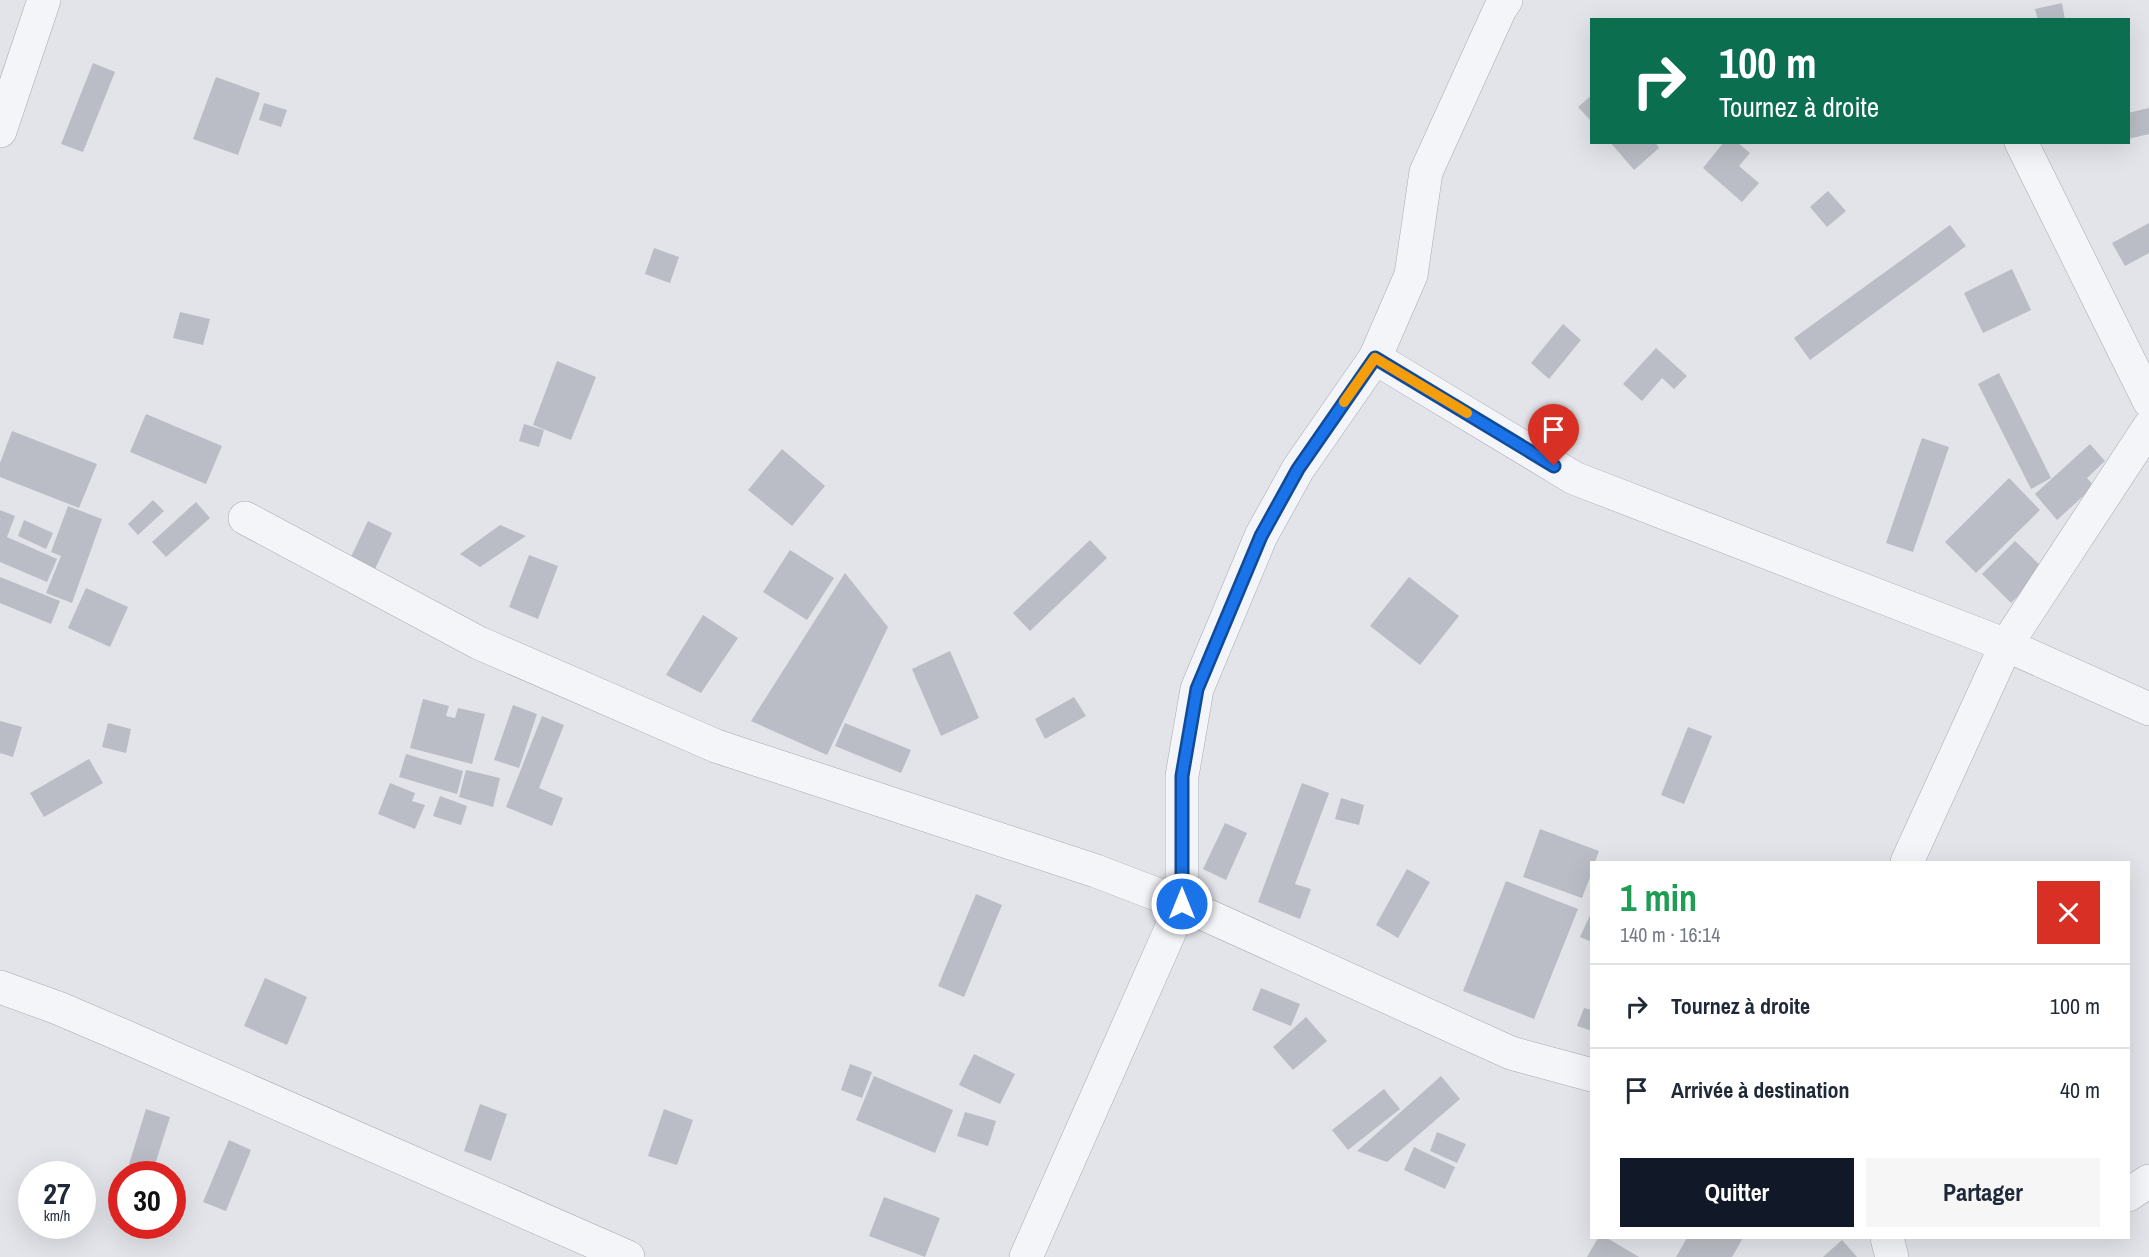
<!DOCTYPE html>
<html lang="fr">
<meta charset="utf-8">
<style>
body{margin:0;font-family:"Archivo Narrow",sans-serif;background:#f6f6f7;color:#1f2937;height:100vh;display:flex;flex-direction:column;font-size:22px;white-space:nowrap}
*{box-sizing:border-box;margin:0}
p{font-size:20px;color:#747a83}
.icon{flex:none;width:33px;height:33px;fill:none;stroke:currentColor;stroke-width:2;stroke-linecap:round;stroke-linejoin:round}
.map{position:relative;flex:1;overflow:hidden}
.side{position:absolute;left:1590px;top:861px;width:540px;height:378px;display:flex;flex-direction:column;background:#fff;border-radius:0px;box-shadow:0 6px 24px #0002}
.side>*{flex:none}
.guide{position:absolute;left:1590px;top:18px;width:540px;height:126px;border-radius:0px;box-shadow:0 6px 24px #0002;background:#0b6e4f;color:#fff;overflow:hidden}
.speed{position:absolute;left:18px;top:1161px;display:flex;gap:12px;font-size:30px;font-weight:700;text-align:center}
.speed>*{display:grid;place-content:center;width:78px;height:78px;border-radius:50%;background:#fff;box-shadow:0 6px 24px #0002;line-height:1}
.speed small{font-size:15px;font-weight:400}
.speed .limit{border:9px solid #d22;background:#fff;color:#111}
.pin{position:absolute;display:grid;place-items:center;width:51px;height:51px;color:#fff;margin:-62px -26px;border-radius:50% 50% 50% 0;rotate:-45deg;box-shadow:0 0 6px #0007}
.pin .icon{rotate:45deg}
.me{position:absolute;width:66px;margin:-33px;rotate:0deg;stroke-linejoin:round;filter:drop-shadow(0 0 4px #0008)}
.turn{display:flex;align-items:center;gap:21px;height:126px;padding:0 30px;font-size:27px}
.turn .icon{width:78px;height:78px;stroke-width:2.5}
.turn b{display:block;font-size:42px;line-height:51px}
.round{display:grid;place-items:center;flex:none;width:63px;height:63px;border-radius:0px;background:#f6f6f7}
.overview{display:flex;align-items:center;justify-content:space-between;height:102px;padding:0 30px}
h1{font-size:36px;font-weight:800;line-height:45px;color:#1e9e55}
.cta{display:flex;gap:12px;margin-top:auto;padding:12px 30px}
.cta a{flex:1;height:69px;border-radius:0px;background:#111827;color:#fff;font-size:24px;font-weight:800;line-height:69px;text-align:center}
.cta a+a{background:#f6f6f7;color:#1f2937}
ul{padding:0;list-style:none}
li{display:flex;align-items:center;gap:18px;height:84px;padding:0 30px;border-top:2px solid #e0e1e3}
li div{flex:1}
li b{display:block;font-size:22px}
li em{font-style:normal}
.map>svg:first-child{display:block}
.building{fill:#babdc5}
.lines{fill:none;stroke-linecap:round;stroke-linejoin:round}
.minor-casing{stroke:#a8aab3;stroke-width:34}
.minor{stroke:#f4f5f8;stroke-width:33}
.route-casing{stroke:#114b97;stroke-width:15}
.route{stroke:#1a73e8;stroke-width:10}
.slow{stroke:#f59e0b;stroke-width:10}
</style>
<div class="map">
<svg width="2149" height="1257" viewBox="0 0 2149 1257">
<rect width="100%" height="100%" fill="#e2e4e9"/>
<g class="building">
<path d="M2062 3 2065 20H2038L2035 9Z"/>
<path d="M93 63 115 72 83 152 61 144Z"/>
<path d="M216 77 260 93 238 155 193 139Z"/>
<path d="M1592 95V122L1578 107Z"/>
<path d="M264 103 287 110 281 127 259 120Z"/>
<path d="M2149 108V134L2128 139V113Z"/>
<path d="M1610 142H1655L1659 148 1634 170Z"/>
<path d="M1724 142H1737L1750 153 1739 166 1759 183 1742 202 1703 168Z"/>
<path d="M1828 191 1846 211 1827 227 1810 207Z"/>
<path d="M2149 223V253L2125 266 2112 243Z"/>
<path d="M1950 225 1966 246 1810 360 1794 338Z"/>
<path d="M654 248 679 257 670 283 645 274Z"/>
<path d="M2012 269 2031 310 1983 333 1964 293Z"/>
<path d="M180 312 210 319 203 345 173 338Z"/>
<path d="M1563 324 1581 340 1549 379 1531 363Z"/>
<path d="M1656 348 1687 376 1674 389 1662 378 1642 401 1623 384Z"/>
<path d="M557 361 596 377 571 440 533 425Z"/>
<path d="M1999 373 2051 478 2031 489 1978 384Z"/>
<path d="M146 414 222 446 206 484 130 452Z"/>
<path d="M524 424 544 430 539 447 519 441Z"/>
<path d="M12 431 97 464 79 508 0 477V463Z"/>
<path d="M1922 438 1949 447 1913 552 1886 543Z"/>
<path d="M2090 444 2105 461 2087 478 2094 486 2057 520 2035 494Z"/>
<path d="M782 449 825 486 792 526 748 490Z"/>
<path d="M2009 478 2040 510 1976 573 1945 542Z"/>
<path d="M153 500 164 511 138 535 128 524Z"/>
<path d="M196 502 210 518 166 557 152 542Z"/>
<path d="M68 506 102 519 72 603 46 593 61 556 51 552Z"/>
<path d="M0 510 15 516 7 537 57 559 47 582 0 562Z"/>
<path d="M24 520 53 533 46 549 18 536Z"/>
<path d="M368 521 392 533 374 571 350 559Z"/>
<path d="M500 525 526 536 480 567 460 554Z"/>
<path d="M1090 540 1107 558 1030 631 1013 613Z"/>
<path d="M2015 541 2044 569 2011 603 1982 574Z"/>
<path d="M790 550 834 578 807 620 763 592Z"/>
<path d="M529 555 558 566 538 619 509 607Z"/>
<path d="M845 573 888 627 827 755 751 721Z"/>
<path d="M0 577 60 601 51 624 0 603Z"/>
<path d="M1409 577 1459 616 1420 665 1370 626Z"/>
<path d="M86 588 128 607 110 647 68 628Z"/>
<path d="M703 615 738 638 701 693 666 675Z"/>
<path d="M950 651 979 718 941 736 912 669Z"/>
<path d="M1074 697 1086 716 1045 739 1035 719Z"/>
<path d="M423 699 449 706 446 716 455 718 458 708 485 714 472 764 410 748Z"/>
<path d="M513 705 537 714 519 768 494 760Z"/>
<path d="M542 716 564 725 539 788 563 798 552 826 506 807Z"/>
<path d="M0 721 22 727 13 757 0 753Z"/>
<path d="M108 723 131 729 126 753 102 747Z"/>
<path d="M845 723 911 750 901 773 835 746Z"/>
<path d="M1688 727 1712 736 1684 804 1661 795Z"/>
<path d="M406 754 463 771 457 794 399 777Z"/>
<path d="M89 759 103 783 44 817 30 793Z"/>
<path d="M466 770 500 778 493 807 459 797Z"/>
<path d="M390 783 415 793 412 801 425 805 415 829 378 814Z"/>
<path d="M1302 783 1329 793 1295 884 1311 889 1300 919 1258 902Z"/>
<path d="M440 796 467 806 461 825 433 816Z"/>
<path d="M1341 798 1364 805 1359 825 1335 819Z"/>
<path d="M1225 823 1247 833 1226 880 1203 869Z"/>
<path d="M1540 829 1599 851 1595 862H1592V872L1582 898 1523 877Z"/>
<path d="M1407 869 1430 882 1398 938 1376 925Z"/>
<path d="M1506 881 1578 909 1534 1019 1463 991Z"/>
<path d="M976 894 1002 905 964 997 938 986Z"/>
<path d="M1592 911V942L1580 937Z"/>
<path d="M265 978 307 997 287 1045 244 1026Z"/>
<path d="M1261 988 1300 1004 1291 1026 1252 1010Z"/>
<path d="M1584 1008 1592 1010V1031L1577 1026Z"/>
<path d="M1306 1017 1327 1041 1293 1070 1273 1047Z"/>
<path d="M974 1054 1015 1074 1000 1104 959 1085Z"/>
<path d="M850 1064 872 1072 862 1098 841 1090Z"/>
<path d="M874 1076 953 1110 935 1153 856 1120Z"/>
<path d="M1441 1076 1460 1099 1387 1162 1357 1151Z"/>
<path d="M1384 1089 1400 1109 1348 1150 1332 1130Z"/>
<path d="M480 1104 507 1114 491 1161 464 1151Z"/>
<path d="M146 1109 170 1117 152 1174H126Z"/>
<path d="M664 1109 693 1120 677 1165 648 1156Z"/>
<path d="M965 1112 996 1121 988 1146 957 1136Z"/>
<path d="M1437 1132 1466 1144 1457 1163 1430 1151Z"/>
<path d="M229 1140 251 1150 226 1211 203 1202Z"/>
<path d="M1414 1147 1455 1167 1445 1189 1404 1170Z"/>
<path d="M884 1197 940 1218 925 1257 869 1236Z"/>
<path d="M1598 1238H1607L1639 1257H1587Z"/>
<path d="M1687 1238H1743L1732 1257H1676Z"/>
<path d="M1842 1240 1857 1257H1823Z"/>
</g>
<g class="lines">
<defs>
<g id="minor">
<path d="M0 131 44 0"/>
<path d="M2021 142 2149 401"/>
<path d="M1375 358 1574 478 2006 645 2149 709"/>
<path d="M245 518 479 643 716 746 1096 871 1182 904 1511 1053 1592 1075"/>
<path d="M1907 862 2006 645 2149 427"/>
<path d="M0 987 58 1008 119 1034 628 1257"/>
<path d="M2128 1195 2149 1181"/>
<path d="M1887 1238 1892 1257"/>
<path d="M1026 1257 1182 904V776L1197 689 1261 536 1298 469 1375 358 1411 275 1426 172 1500 9 1506 0"/>
</g>
</defs>
<use href="#minor" class="minor-casing"/>
<use href="#minor" class="minor"/>
</g>
<g class="lines">
<defs>
<path id="route" d="M1182 904V776L1197 689 1261 536 1298 469 1375 358 1554 466"/>
</defs>
<use href="#route" class="route-casing"/>
<use href="#route" class="route"/>
<path class="slow" d="M1344 402 1375 358 1467 413"/>
</g>
</svg>
<div class="speed"><div>27<small>km/h</small></div><div class="limit">30</div></div>
<div class="pin" style="left:1554px;top:466px;background:#d93025"><svg class="icon" aria-label="arrive" viewBox="0 0 24 24"><path d="M6 21V4h12l-3 4 3 4H6"/></svg></div>
<svg class="me" style="left:1182px;top:904px" viewBox="-20 -20 40 40"><circle r="17" fill="#1a73e8" stroke="#fff" stroke-width="3"/><path d="M0-11L8 9 0 5-8 9z" fill="#fff"/></svg>
<div class="guide">
<div class="turn"><svg class="icon" aria-label="right" viewBox="0 0 24 24"><path d="M7 20v-9h11M14 6l5 5-5 5"/></svg><div><b>100 m</b>Tournez à droite</div></div>
</div>
<section class="side">
<div class="overview"><div><h1>1 min</h1><p>140 m · 16:14</p></div><a class="round" style="background:#d93025;color:#fff"><svg class="icon" aria-label="close" viewBox="0 0 24 24"><path d="M6 6l12 12M18 6L6 18"/></svg></a></div>
<ul>
<li><svg class="icon" aria-label="right" viewBox="0 0 24 24"><path d="M7 20v-9h11M14 6l5 5-5 5"/></svg><div><b>Tournez à droite</b></div><em>100 m</em></li>
<li><svg class="icon" aria-label="arrive" viewBox="0 0 24 24"><path d="M6 21V4h12l-3 4 3 4H6"/></svg><div><b>Arrivée à destination</b></div><em>40 m</em></li>
</ul>
<div class="cta"><a>Quitter</a><a>Partager</a></div>
</section>
</div>
